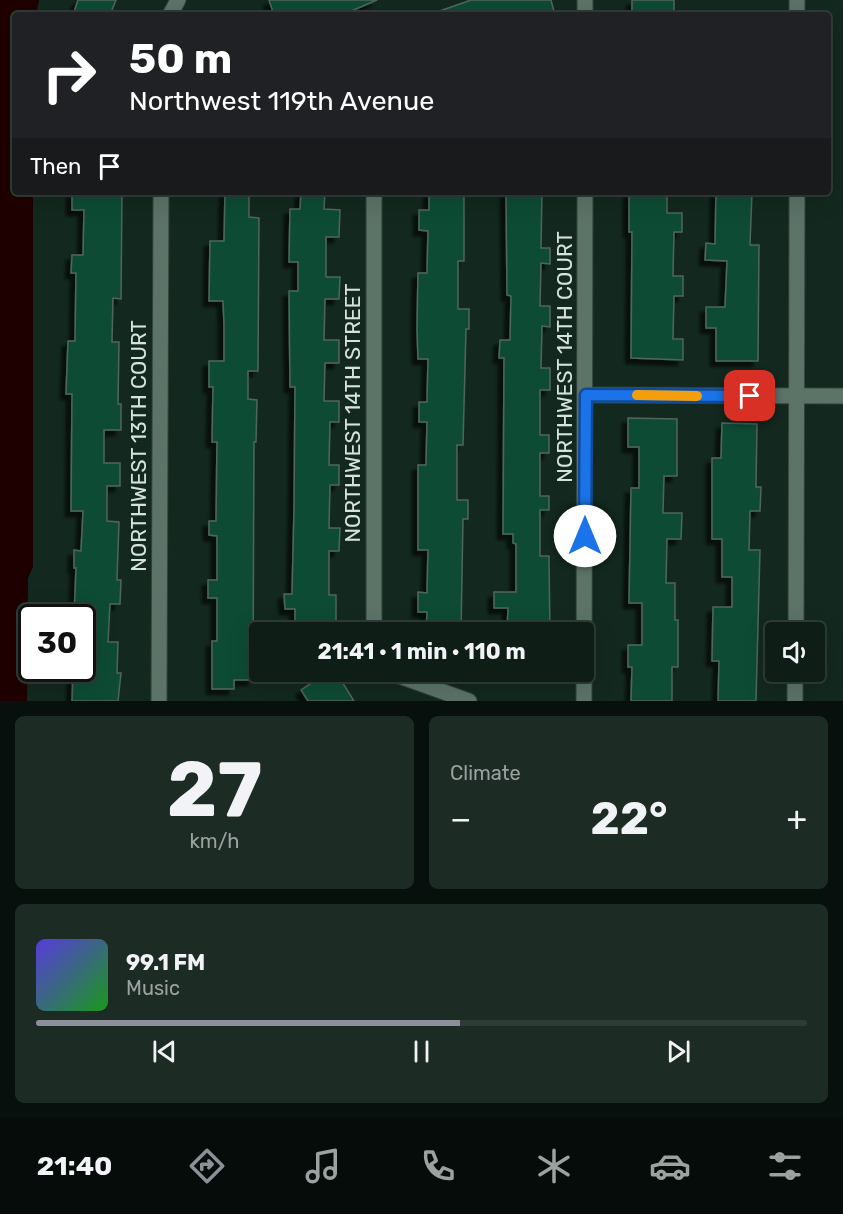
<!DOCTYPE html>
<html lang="en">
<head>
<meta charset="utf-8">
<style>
	:root { --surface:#0e1e17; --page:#1c2b24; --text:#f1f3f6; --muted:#9ba2a1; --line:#2e3c36; --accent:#8c9099 }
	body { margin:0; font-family:Rubik,sans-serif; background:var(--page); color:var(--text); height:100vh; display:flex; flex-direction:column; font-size:22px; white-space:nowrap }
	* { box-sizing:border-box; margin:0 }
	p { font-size:20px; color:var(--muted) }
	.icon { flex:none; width:33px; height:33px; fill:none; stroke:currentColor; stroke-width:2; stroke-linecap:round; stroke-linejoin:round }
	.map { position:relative; height:701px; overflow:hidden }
	.sheet { display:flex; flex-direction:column; gap:15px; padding:15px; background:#08100d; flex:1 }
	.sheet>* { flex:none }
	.guide { position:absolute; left:12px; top:12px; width:819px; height:183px; border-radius:6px; box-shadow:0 6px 24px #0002,0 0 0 2px var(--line); background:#202124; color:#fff; overflow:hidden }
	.buttons { position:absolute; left:765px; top:622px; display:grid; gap:12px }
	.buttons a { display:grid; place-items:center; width:60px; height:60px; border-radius:6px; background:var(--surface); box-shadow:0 6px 24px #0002,0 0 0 2px var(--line); font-size:30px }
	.speed { position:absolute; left:18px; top:604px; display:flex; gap:12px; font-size:30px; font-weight:700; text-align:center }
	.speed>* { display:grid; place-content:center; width:78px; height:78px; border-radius:50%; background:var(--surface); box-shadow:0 6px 24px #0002,0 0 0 2px var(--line); line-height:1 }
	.speed .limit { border:3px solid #111; border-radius:9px; background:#fff; color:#111 }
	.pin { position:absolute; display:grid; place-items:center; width:51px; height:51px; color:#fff; margin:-26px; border-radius:12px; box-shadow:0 3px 9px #0006 }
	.me { position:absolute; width:66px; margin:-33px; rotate:0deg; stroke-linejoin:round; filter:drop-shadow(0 0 4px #0008) }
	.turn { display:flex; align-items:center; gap:21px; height:126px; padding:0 18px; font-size:27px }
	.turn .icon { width:78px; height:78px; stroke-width:2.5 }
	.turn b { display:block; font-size:42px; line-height:51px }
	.then { display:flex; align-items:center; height:57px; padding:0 18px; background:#0003; gap:12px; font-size:22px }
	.big { font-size:45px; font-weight:700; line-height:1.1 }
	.sheet .tile { flex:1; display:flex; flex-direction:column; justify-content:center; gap:9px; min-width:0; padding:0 21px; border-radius:9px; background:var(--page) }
	.sheet .dial { align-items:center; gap:0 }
	.dial b { font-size:78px; line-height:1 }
	.song { display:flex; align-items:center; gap:18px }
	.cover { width:72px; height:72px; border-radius:9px; background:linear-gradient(135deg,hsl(250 70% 55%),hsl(120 70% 35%)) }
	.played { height:6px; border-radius:3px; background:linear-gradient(90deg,var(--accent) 55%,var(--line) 55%) }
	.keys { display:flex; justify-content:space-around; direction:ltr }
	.heat { display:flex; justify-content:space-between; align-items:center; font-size:33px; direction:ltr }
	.sheet .tiles { flex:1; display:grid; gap:15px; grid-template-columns:1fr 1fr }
	.tile:last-child { grid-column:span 2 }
	.trip { position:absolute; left:249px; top:622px; width:345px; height:60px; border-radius:6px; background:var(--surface); box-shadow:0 6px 24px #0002,0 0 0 2px var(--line); font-weight:700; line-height:60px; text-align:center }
	.tabs { display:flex; height:96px; justify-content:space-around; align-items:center; background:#060c09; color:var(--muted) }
	.tabs .icon { width:42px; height:42px }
	.tabs .selected { color:var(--accent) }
	.tabs b { font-size:27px; color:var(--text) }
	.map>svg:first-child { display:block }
	.water { fill:#1f0000 }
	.building { fill:#104c36; stroke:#4f665b; stroke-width:1.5; filter:url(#shadow) }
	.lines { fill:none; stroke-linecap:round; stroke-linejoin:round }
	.street-casing { stroke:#33433c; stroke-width:17 }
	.street { stroke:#5c7368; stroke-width:15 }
	.route-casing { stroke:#114b97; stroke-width:15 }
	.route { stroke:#1a73e8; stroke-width:10 }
	.slow { stroke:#f59e0b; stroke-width:10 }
	.labels { text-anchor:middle; stroke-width:6; stroke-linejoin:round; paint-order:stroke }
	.street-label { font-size:21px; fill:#d6e3dc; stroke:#13281f }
</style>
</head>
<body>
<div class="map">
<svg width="843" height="701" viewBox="0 0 843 701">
	<defs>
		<filter id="shadow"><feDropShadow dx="-5.5" dy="5.5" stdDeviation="1.5" flood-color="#0009"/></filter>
	</defs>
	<rect width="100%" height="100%" fill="#13281f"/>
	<path class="water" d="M0 0H39L36 15H15V192H33V567L28 578 27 701H0Z"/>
	<g class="building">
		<path d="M78 0H116L110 15H73Z"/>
		<path d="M269 0H377L342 15H274Z"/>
		<path d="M471 0H551L555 15H435L434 13Z"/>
		<rect x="632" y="0" width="42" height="15"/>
		<path d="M72 192H122L121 299 113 298 112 342H119L118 404H121V430H104V463H120V486H107V521L119 522 117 580H121L120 604H110L108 642H118L117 673H121L118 701H72L73 670 82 669V618H74L76 568H74V550L81 551 83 511H71L72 394H66L68 341H75L76 273H71L72 255H83L84 210H72Z"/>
		<path d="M225 192H249V217L259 218 258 371H248V399L257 400 256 442H254L253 680H234V689H212V641H217V598H208V580H217V536L209 535V521H216L217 442H212L213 387H209V361H224V324L223 301H209L210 241H224Z"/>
		<path d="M301 192H325L324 209 340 210 339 237H326V277H340L339 299H325L324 340H339V363H325L324 401H339V422H330L329 465H339V485H330L329 528H340L339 551H329V595H336V633H295V609H285L284 594H292L294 509 295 387H290L289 291H298V262H289L290 209H300Z"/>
		<path d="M429 192H464V261H458V309H469V329H466L463 445H457V500H468V519H463L461 633H426L427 612H418V592L427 593 428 550H418V465H426L427 422H419V402H427L428 359H418L417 328 418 273H427L428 231 419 230V210H429Z"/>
		<path d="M506 192H542L541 248H550V264L541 263 540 306H550V327L542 326 541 368H550V390H540V435H549V453H540V496H549V510H540V556H549L550 633H507L508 608H494V592H516V544L513 543V534H503L504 358H499L500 340H510L511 296 507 295Z"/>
		<path d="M629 192H667V213H682V232H674L673 276H683V296H674L673 339H683V360L631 358 632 232H629Z"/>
		<path d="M716 192H752L750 245H759L758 361H716V328H706V307H725L727 261 705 260 706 243 715 244Z"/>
		<path d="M628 418 677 419V476H664L663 513H682L681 539H667L666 583H675V620H678V667H672V701H631L632 667H628V645H642V603H629L631 488H639V447H628Z"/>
		<path d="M722 423 757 424 756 487H761L760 511H750L749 550H760L756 701H718L719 661H712L713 607H732V577H722V539H712V458H721Z"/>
		<path d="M315 672H336L354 701H308L301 690 319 678Z"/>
	</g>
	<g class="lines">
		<g class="street-casing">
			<g id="street">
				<path d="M170 15 178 0"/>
				<path d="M585 15V0"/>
				<path d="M797 15V0"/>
				<path d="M374 192V633"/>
				<path d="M587 395 843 396"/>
				<path d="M796 633 797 192"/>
				<path d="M388 672 469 701"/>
				<path d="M159 701 161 192"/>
				<path d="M584 701 585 192"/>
				<path d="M795 701V672"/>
			</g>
		</g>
		<use href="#street" class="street"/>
	</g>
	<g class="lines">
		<g class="route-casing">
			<path id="route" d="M585 536 586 395 750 396"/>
		</g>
		<use href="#route" class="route"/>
		<path class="slow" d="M637 395 697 396"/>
	</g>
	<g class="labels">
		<g class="street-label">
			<text transform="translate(565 357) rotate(-90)" y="7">NORTHWEST 14TH COURT</text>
			<text transform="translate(353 413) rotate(-90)" y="7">NORTHWEST 14TH STREET</text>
			<text transform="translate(139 446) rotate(-90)" y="7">NORTHWEST 13TH COURT</text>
		</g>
	</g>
</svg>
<div class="buttons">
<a><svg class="icon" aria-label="sound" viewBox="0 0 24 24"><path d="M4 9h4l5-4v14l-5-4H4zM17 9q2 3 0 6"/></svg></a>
</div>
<div class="speed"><div class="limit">30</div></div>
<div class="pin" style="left:750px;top:396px;background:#d93025"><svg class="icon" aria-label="arrive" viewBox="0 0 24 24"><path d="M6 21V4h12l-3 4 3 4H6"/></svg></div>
<svg class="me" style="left:585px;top:536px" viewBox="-20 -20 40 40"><circle r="19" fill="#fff"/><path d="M0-13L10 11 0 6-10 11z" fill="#1a73e8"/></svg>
<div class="trip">21:41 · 1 min · 110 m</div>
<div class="guide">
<div class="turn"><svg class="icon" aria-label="right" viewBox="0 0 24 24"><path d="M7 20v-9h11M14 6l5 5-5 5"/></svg><div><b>50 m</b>Northwest 119th Avenue</div></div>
<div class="then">Then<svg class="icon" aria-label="arrive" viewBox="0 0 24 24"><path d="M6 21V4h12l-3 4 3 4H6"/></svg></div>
</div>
</div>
<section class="sheet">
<div class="tiles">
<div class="tile dial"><b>27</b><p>km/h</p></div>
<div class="tile"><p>Climate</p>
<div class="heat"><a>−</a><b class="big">22°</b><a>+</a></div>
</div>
<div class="tile">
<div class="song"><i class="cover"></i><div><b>99.1 FM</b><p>Music</p></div></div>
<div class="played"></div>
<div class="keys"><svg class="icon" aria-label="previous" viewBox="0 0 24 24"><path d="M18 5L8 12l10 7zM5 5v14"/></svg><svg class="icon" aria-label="pause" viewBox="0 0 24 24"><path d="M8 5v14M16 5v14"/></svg><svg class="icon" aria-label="next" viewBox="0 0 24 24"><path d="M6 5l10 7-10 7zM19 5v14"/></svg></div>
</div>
</div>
</section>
<nav class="tabs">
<b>21:40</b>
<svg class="icon selected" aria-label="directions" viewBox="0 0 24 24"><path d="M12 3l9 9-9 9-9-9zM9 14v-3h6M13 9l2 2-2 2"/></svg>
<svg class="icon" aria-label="music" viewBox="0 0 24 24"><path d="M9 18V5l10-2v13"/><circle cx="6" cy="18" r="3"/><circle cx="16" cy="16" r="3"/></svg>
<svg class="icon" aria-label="phone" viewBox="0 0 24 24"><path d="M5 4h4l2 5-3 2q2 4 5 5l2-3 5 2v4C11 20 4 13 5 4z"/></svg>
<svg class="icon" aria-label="climate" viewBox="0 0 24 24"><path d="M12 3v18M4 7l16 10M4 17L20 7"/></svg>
<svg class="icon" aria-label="car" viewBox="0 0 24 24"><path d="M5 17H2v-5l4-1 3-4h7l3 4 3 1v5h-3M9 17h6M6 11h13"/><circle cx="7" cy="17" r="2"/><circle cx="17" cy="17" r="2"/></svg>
<svg class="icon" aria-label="filters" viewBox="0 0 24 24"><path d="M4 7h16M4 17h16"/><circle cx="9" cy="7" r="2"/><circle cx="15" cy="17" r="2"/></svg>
</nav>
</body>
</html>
